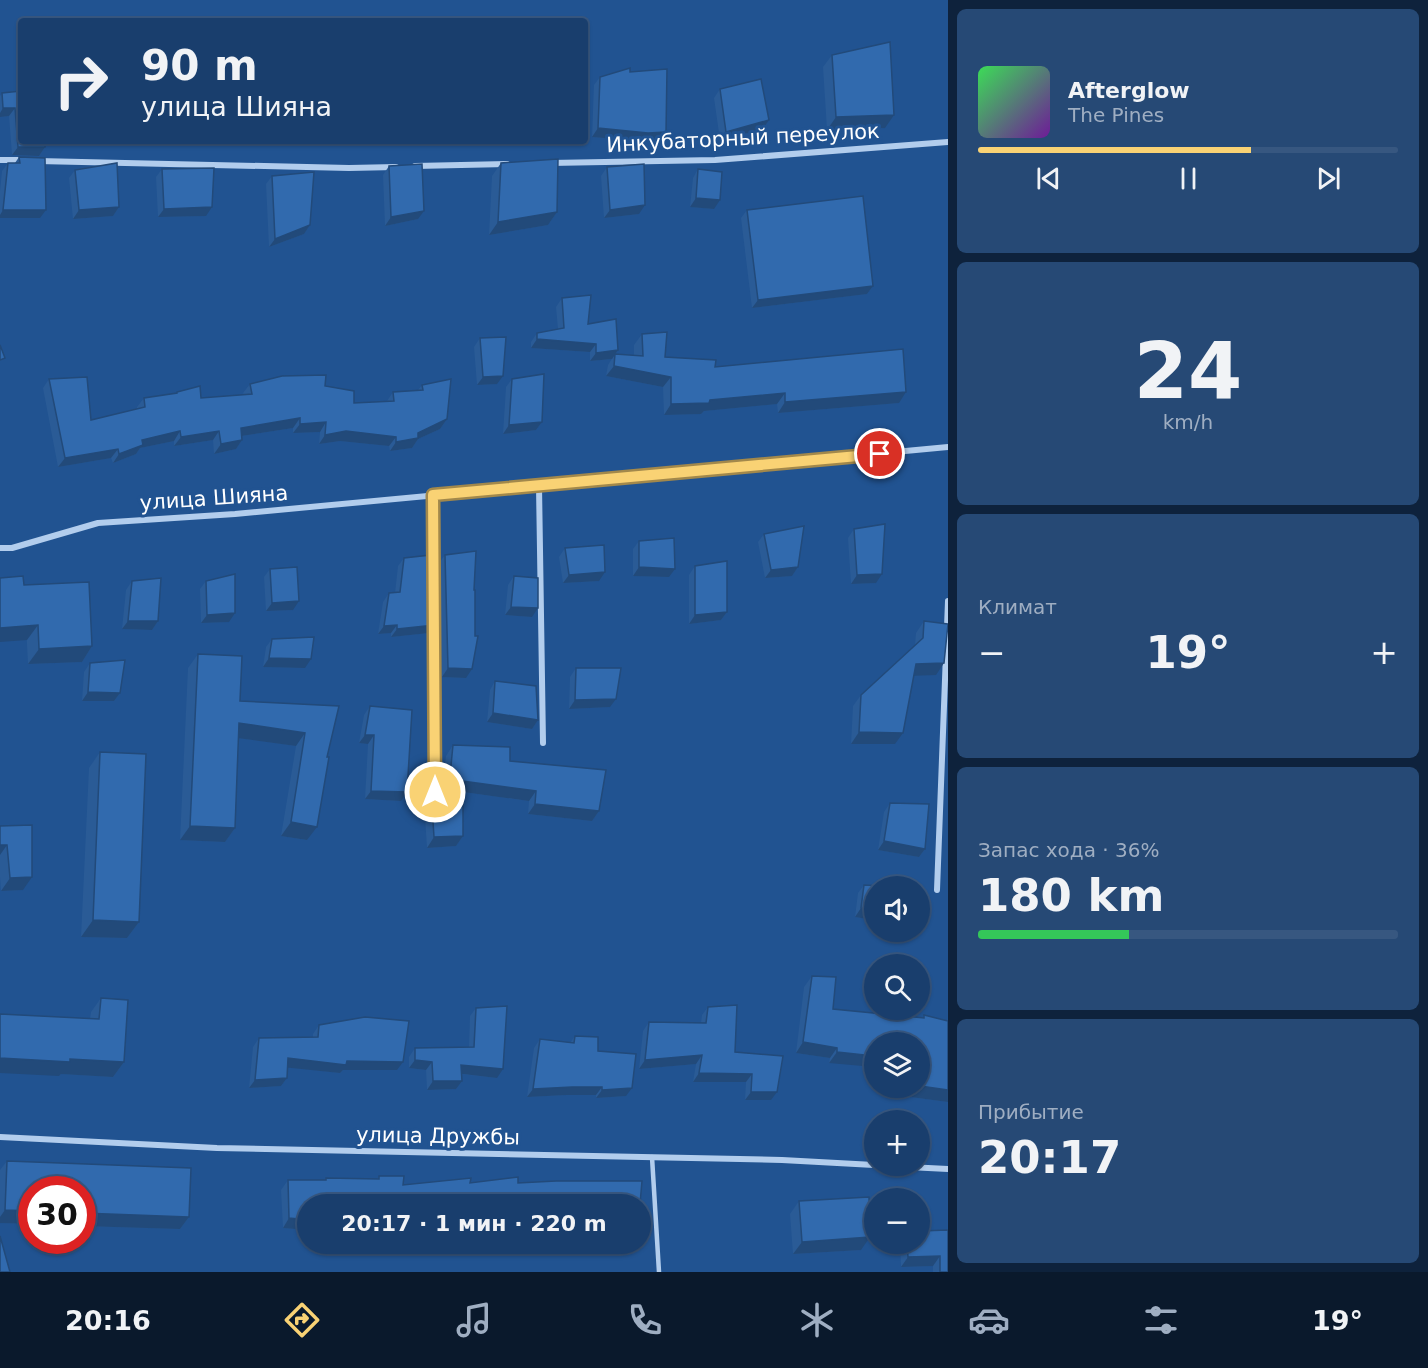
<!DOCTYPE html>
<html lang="ru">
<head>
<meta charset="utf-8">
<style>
	:root { --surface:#193e6d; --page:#264975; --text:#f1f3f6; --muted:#9faec2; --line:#375780; --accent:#f9d274 }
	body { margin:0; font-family:"DejaVu Sans",sans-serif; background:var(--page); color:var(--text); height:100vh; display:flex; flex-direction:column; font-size:22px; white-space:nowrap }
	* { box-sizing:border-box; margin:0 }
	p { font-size:20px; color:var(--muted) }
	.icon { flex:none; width:33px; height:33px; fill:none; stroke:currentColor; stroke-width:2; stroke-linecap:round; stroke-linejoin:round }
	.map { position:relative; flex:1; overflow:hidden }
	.panel { display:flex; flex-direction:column; gap:9px; padding:9px; background:#0e223c; width:480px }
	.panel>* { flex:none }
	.banner { position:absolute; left:18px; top:18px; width:570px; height:126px; border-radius:6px; box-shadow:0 2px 4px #0004,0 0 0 2px var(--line); background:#193e6d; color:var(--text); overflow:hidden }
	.controls { position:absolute; left:864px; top:876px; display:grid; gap:12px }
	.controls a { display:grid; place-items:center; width:66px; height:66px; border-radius:50%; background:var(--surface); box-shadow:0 2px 4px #0004,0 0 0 2px var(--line); font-size:30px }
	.speed { position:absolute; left:18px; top:1176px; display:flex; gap:12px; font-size:30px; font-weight:700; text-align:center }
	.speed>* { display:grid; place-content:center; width:78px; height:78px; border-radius:50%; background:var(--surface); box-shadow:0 2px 4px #0004,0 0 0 2px var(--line); line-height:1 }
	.speed .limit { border:9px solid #d22; background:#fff; color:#111 }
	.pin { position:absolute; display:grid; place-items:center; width:51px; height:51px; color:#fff; margin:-26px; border:3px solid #fff; border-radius:50%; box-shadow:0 2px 6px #0007 }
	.me { position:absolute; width:66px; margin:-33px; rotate:0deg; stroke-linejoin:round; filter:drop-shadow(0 0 4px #0008) }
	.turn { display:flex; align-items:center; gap:21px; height:126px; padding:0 24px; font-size:27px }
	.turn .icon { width:78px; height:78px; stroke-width:2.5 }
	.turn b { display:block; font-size:42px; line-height:51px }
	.big { font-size:45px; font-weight:700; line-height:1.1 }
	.panel .widget { flex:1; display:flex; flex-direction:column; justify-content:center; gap:9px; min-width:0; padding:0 21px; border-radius:9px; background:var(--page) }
	.panel .dial { align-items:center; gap:0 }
	.dial b { font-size:78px; line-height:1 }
	.song { display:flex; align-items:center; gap:18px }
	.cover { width:72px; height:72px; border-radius:9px; background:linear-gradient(135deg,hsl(130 70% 55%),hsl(280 70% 35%)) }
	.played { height:6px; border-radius:3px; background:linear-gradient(90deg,var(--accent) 65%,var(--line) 65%) }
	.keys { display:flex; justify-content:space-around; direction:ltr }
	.heat { display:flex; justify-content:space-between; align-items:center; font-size:33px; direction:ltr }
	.charge { height:9px; border-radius:4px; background:linear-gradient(90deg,#34c759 36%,var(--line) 0) }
	.trip { position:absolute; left:297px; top:1194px; width:354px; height:60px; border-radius:30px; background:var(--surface); box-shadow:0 2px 4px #0004,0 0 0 2px var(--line); font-weight:700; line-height:60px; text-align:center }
	.dock { display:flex; height:96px; justify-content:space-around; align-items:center; background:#0a192c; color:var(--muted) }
	.dock .icon { width:42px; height:42px }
	.dock .active { color:var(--accent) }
	.dock b { font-size:27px; color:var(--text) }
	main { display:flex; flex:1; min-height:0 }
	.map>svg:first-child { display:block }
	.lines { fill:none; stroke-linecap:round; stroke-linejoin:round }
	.lane { stroke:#b2cded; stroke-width:4.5 }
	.street { stroke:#b2cded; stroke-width:6 }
	.wall { fill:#2a5b96 }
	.shaded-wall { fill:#224a7a }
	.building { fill:#316aae; stroke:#224a7a; stroke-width:1.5 }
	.route-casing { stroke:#a2884b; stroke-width:15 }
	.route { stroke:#f9d274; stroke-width:10 }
	.labels { text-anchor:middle; stroke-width:6; stroke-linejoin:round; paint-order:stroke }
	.street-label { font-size:21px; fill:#fff; stroke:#215391 }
</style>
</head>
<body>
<main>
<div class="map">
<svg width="948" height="1272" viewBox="0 0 948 1272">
	<rect width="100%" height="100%" fill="#215391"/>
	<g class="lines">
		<path class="lane" d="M652 1157 659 1272"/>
		<g class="street">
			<path d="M0 160H24"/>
			<path d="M38 161 349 168 396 167"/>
			<path d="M550 163 715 160 948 142"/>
			<path d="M415 166 507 164"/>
			<path d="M539 486 543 743"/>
			<path d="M433 495V564"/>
			<path d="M0 548H12L98 523 235 514 948 447"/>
			<path d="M434 619 435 792"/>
			<path d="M937 890 948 601"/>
			<path d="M0 1137 217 1148 782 1160 874 1165"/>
			<path d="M888 1166 948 1169"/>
		</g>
	</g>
	<g class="wall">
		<path d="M832 55 885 128 827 130 823 67Z"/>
		<path d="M630 72 660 140 642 141 592 137 594 85 600 77Z"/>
		<path d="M720 89 769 120 763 129 720 140 714 98Z"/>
		<path d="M2 93 45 147 39 156 12 155 9 116 0 117V96Z"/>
		<path d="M19 157 40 218H0V191L2 171 8 163H15Z"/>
		<path d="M501 163 557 212 548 225 489 235 492 176Z"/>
		<path d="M389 166 418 219 385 226 383 175Z"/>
		<path d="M607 167 639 214 604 218 601 176Z"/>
		<path d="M162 169 206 216 158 217 156 177Z"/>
		<path d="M698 169 714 209 690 207 693 178Z"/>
		<path d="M75 170 119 207 113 216 73 219 69 178Z"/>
		<path d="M272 176 310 225 304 234 269 247 266 184Z"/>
		<path d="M747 210 873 286 867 294 752 308 741 218Z"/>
		<path d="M562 298 588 324 618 350 612 359 590 361V352L531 348V342L537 333 558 329 556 307Z"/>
		<path d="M642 334 665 357 899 403 778 413 777 404 704 411 701 414 664 415 663 387 606 376 608 365 615 354 634 355V345Z"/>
		<path d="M480 338 497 384 477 385 474 347Z"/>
		<path d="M49 379 91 420 137 409V407L144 398 175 394 177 392 201 398 244 395 243 393 250 384 325 386 354 403 387 401 393 392 418 390 422 385 447 419 440 429 418 439 412 448 390 451 389 446 340 441 319 444 320 432 293 433V428L242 436V440L236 449 214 454 213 440 174 446V441L140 448 136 454 113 463 111 458 58 467 43 388Z"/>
		<path d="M512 379 542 422 536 430 503 434 506 387Z"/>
		<path d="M854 529 876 583 851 584 848 538Z"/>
		<path d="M764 534 798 567 792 576 765 578 758 542Z"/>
		<path d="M639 541 669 577 633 576V549Z"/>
		<path d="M565 548 599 581 563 583 559 557Z"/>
		<path d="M445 555 474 590 475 636 466 678 442 677 439 563Z"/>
		<path d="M430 557 435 625 429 633 391 637V633L378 634 383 602 389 593H395L398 566 404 558Z"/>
		<path d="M695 566 727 612 721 620 689 624V575Z"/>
		<path d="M270 569 293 610 266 611 264 577Z"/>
		<path d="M514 576 532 617 505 615 508 585Z"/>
		<path d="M132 581 158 621 152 630 122 629 126 590Z"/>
		<path d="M206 581 229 622 201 623 200 589Z"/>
		<path d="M24 585 92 646 82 662 28 664Z"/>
		<path d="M924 621 936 675H914L895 744H851L853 706 861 695 915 645 916 633Z"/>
		<path d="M272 639 305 668 263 667 266 647Z"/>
		<path d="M198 654 240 701 339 706 307 840 281 836 296 746 239 738 235 828 225 842 180 840 188 668Z"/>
		<path d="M90 663 120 693 114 701H82L84 672Z"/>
		<path d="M576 668 610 707 569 709 570 677Z"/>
		<path d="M495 681 538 720 532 729 487 722 490 690Z"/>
		<path d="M370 706 401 801 365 799 368 744 359 743 364 715Z"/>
		<path d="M453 745 510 761 599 811 592 821 528 814 529 801 463 792V836L456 846 427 848 425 817 432 806H440L446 756Z"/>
		<path d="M100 752 139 922 127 938 81 937 89 768Z"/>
		<path d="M890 803 925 849 919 857 878 850 884 812Z"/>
		<path d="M0 826 23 890 1 891 0 877Z"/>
		<path d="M864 885 874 886V920L855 917 858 893Z"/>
		<path d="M812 976 833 1009 922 1018 924 1015 948 1102 903 1096 904 1088H920V1042L829 1063 830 1058 796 1053 804 987Z"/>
		<path d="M101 998 124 1062 113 1077 61 1074 59 1076 90 1019 91 1012Z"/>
		<path d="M708 1007 735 1052 771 1100H745L746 1082H693L696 1064 639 1069 643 1031 649 1022 701 1023 702 1015Z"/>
		<path d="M476 1008 497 1078 461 1074 456 1089 427 1090 426 1070 409 1068V1057L415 1048 469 1047 470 1016Z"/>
		<path d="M319 1025 397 1070H343L340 1073 288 1067 287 1078 281 1086 249 1088 253 1047 259 1038H313V1034Z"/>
		<path d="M575 1036 598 1051 626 1096 596 1098V1095H566L527 1097 534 1048 540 1039 570 1043Z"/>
		<path d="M7 1161 191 1168 189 1217 180 1229 82 1226V1190H32V1224L0 1223V1170Z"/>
		<path d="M379 1176 403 1185 518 1183 308 1204V1230L283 1228 281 1190 288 1180H324L326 1178 377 1179Z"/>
		<path d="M799 1201 861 1250 793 1254 790 1214Z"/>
		<path d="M948 1230V1272H933V1266L901 1267 900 1244H920Z"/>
		<path d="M572 1244H633L629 1249 571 1252Z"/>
	</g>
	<g class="shaded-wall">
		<path d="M3 108H15L9 116 0 117V113Z"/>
		<path d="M894 115 885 128 827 130 836 117Z"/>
		<path d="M769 120 763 129 720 140 726 132Z"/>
		<path d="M598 128 666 132 660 140 642 141 592 137Z"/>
		<path d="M113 141H139L111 143Z"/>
		<path d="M233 141H353L232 142Z"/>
		<path d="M18 147H45L39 156 12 155Z"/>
		<path d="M696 198 720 200 714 209 690 207Z"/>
		<path d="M645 205 639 214 604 218 610 210Z"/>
		<path d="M119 207 113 216 73 219 79 210Z"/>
		<path d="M212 207 206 216 158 217 164 209Z"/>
		<path d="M3 210H46L40 218H0V215Z"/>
		<path d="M424 211 418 219 385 226 391 217Z"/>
		<path d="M557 212 548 225 489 235 498 222Z"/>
		<path d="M310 225 304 234 269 247 275 239Z"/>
		<path d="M873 286 867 294 752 308 758 300Z"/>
		<path d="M537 339 596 344 590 352 531 348Z"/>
		<path d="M618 350 612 359 590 361 596 353Z"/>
		<path d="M614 366 671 377 663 387 606 376Z"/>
		<path d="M503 376 497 384 477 385 483 377Z"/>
		<path d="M906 392 899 403 778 413 785 402Z"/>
		<path d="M785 393 777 404 704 411 701 414 664 415 671 404Z"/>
		<path d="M300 418 293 428 235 437 241 428Z"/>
		<path d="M447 419 440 429 418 439 412 448 390 451 396 442 418 433Z"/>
		<path d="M326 422 320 432 293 433 300 424Z"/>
		<path d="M542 422 536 430 503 434 509 425Z"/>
		<path d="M180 431 174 441 140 448 136 454 113 463 119 454 142 440Z"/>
		<path d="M219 431 213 440 174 446 181 437Z"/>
		<path d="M346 431 396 437 389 446 340 441 319 444 325 435Z"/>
		<path d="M242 440 236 449 214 454 221 444Z"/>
		<path d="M118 449 111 458 58 467 65 458Z"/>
		<path d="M639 567 675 569 669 577 633 576Z"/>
		<path d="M798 567 792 576 765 578 771 570Z"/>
		<path d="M605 572 599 581 563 583 569 575Z"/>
		<path d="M882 574 876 583 851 584 857 575Z"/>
		<path d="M299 601 293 610 266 611 272 603Z"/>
		<path d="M511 607 538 608 532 617 505 615Z"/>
		<path d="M727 612 721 620 689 624 695 615Z"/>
		<path d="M235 613 229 622 201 623 207 615Z"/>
		<path d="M128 621H158L152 630 122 629Z"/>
		<path d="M38 625 27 640 0 642V628Z"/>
		<path d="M397 625 391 633 378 634 384 626Z"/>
		<path d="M435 625 429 633 391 637 397 629Z"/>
		<path d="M92 646 82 662 28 664 39 649Z"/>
		<path d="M269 658 311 659 305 668 263 667Z"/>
		<path d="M944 663 936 675 908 676 916 664Z"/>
		<path d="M448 668 472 669 466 678 442 677Z"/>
		<path d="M88 692 120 693 114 701H82Z"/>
		<path d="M616 699 610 707 569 709 575 700Z"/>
		<path d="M493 713 538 720 532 729 487 722Z"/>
		<path d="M239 723 305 733 296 746 230 737Z"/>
		<path d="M859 732 903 733 895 744H851Z"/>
		<path d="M365 735H374L368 744 359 743Z"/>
		<path d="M463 781 536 791 529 801 456 791Z"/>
		<path d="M371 791 407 792 401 801 365 799Z"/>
		<path d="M535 804 599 811 592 821 528 814Z"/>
		<path d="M291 822 317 827 307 840 281 836Z"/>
		<path d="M190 826 235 828 225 842 180 840Z"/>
		<path d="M463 836 456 846 427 848 434 837Z"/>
		<path d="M884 841 925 849 919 857 878 850Z"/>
		<path d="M0 845H7L0 855Z"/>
		<path d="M32 877 23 890 1 891 10 878Z"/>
		<path d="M861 908 874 911V920L855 917Z"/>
		<path d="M93 920 139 922 127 938 81 937Z"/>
		<path d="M803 1042 837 1048 830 1058 796 1053Z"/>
		<path d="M837 1052 874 1056V1067L829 1063Z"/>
		<path d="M702 1055 696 1064 639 1069 645 1060Z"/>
		<path d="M0 1058 70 1059 124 1062 113 1077 61 1074 59 1076 0 1073Z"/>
		<path d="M288 1058 347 1061 403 1062 397 1070H343L340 1073 282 1067Z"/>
		<path d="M415 1060 432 1062 426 1070 409 1068Z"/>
		<path d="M461 1065 503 1069 497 1078 455 1073Z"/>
		<path d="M699 1073 752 1074 746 1082H693Z"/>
		<path d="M287 1078 281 1086 249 1088 255 1080Z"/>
		<path d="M433 1081H462L456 1089 427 1090Z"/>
		<path d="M920 1086 948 1090V1102L903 1096 909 1088H920Z"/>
		<path d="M572 1087H602L596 1095H566L527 1097 533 1089Z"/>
		<path d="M632 1088 626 1096 596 1098 602 1090Z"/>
		<path d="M751 1092H777L771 1100H745Z"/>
		<path d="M5 1210 32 1211V1224L0 1223V1217Z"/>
		<path d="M82 1213 189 1217 180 1229 82 1226Z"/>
		<path d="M289 1218 308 1220V1230L283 1228Z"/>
		<path d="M870 1237 861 1250 793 1254 802 1242Z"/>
		<path d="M577 1244H633L629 1249 571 1252Z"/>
		<path d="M940 1256 933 1266 901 1267 908 1257Z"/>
	</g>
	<g class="building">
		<path d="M890 42 894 115 836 117 832 55Z"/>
		<path d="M630 68V72L667 69 666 132 648 133 598 128 600 77Z"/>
		<path d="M761 79 769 120 726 132 720 89Z"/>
		<path d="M21 91V141H45V147H18L15 108H3L2 93Z"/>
		<path d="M19 157 45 158 46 210H3L8 163H20Z"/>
		<path d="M558 159 557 212 498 222 501 163Z"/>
		<path d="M117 163 119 207 79 210 75 170Z"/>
		<path d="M422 164 424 211 391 217 389 166Z"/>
		<path d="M644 164 645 205 610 210 607 167Z"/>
		<path d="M214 168 212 207 164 209 162 169Z"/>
		<path d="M698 169 722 172 720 200 696 198Z"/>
		<path d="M314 172 310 225 275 239 272 176Z"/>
		<path d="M863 196 873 286 758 300 747 210Z"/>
		<path d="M591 295 588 324 616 319 618 350 596 353V344L537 339V333L564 328 562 298Z"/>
		<path d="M667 332 665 357 716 360 715 367 903 349 906 392 785 402V393L710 400 709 403 671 404V377L614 366 615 354 643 356 642 334Z"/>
		<path d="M506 337 503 376 483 377 480 338Z"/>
		<path d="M0 345 5 358 0 360Z"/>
		<path d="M544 374 542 422 509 425 512 379Z"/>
		<path d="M326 375 325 386 354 391V403L394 401 393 392 423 390 422 385 451 379 447 419 418 433V438L396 442V437L346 431 325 435 326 422 300 424V418L241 428 242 440 221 444 219 431 181 437 180 431 142 440 143 445 119 454 118 449 65 458 49 379 87 377 91 420 145 407 144 398 177 393V392L200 386 201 398 252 394 250 384 282 376Z"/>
		<path d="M885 524 882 574 857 575 854 529Z"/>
		<path d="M804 526 798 567 771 570 764 534Z"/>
		<path d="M674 538 675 569 639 567V541Z"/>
		<path d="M604 545 605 572 569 575 565 548Z"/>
		<path d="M476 551 474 590H475V636H478L472 669 448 668 445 555Z"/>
		<path d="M431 555 430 557 434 556 435 625 397 629V625L384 626 389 593 400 592 404 558Z"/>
		<path d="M727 561V612L695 615V566Z"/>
		<path d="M297 567 299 601 272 603 270 569Z"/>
		<path d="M235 574V613L207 615 206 581Z"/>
		<path d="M23 576 24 585 89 582 92 646 39 649 38 625 0 628V578Z"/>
		<path d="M514 576 538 578V608L511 607Z"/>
		<path d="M161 578 158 621H128L132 581Z"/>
		<path d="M924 621 948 624 944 663 916 664 903 733 859 732 861 695 923 638Z"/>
		<path d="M314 637 311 659 269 658 272 639Z"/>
		<path d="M198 654 242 656 240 701 339 706 327 757H329L317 827 291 822 305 733 239 723 235 828 190 826Z"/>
		<path d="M125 660 120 693 88 692 90 663Z"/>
		<path d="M576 668H621L616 699 575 700Z"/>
		<path d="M495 681 536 686 538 720 493 713Z"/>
		<path d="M370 706 412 710 407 792 371 791 374 735H365Z"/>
		<path d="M453 745 510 747V761L606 770 599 811 535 804 536 791 463 781V836L434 837 432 806H447Z"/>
		<path d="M100 752 146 754 139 922 93 920Z"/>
		<path d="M890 803 929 804 925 849 884 841Z"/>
		<path d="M32 825V877L10 878 7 845H0V826Z"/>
		<path d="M864 885 885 886H874V911L861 908Z"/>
		<path d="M812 976 836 977 833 1009 924 1018V1015L948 1021V1090L920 1086V1042H874V1056L837 1052V1048L803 1042Z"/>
		<path d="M101 998 128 1000 124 1062 70 1059V1062L0 1058V1014L99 1019Z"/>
		<path d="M737 1005 735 1052 783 1056 777 1092H751L752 1074 699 1073 702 1055 645 1060 649 1022 706 1023 708 1007Z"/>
		<path d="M507 1006 503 1069 461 1065 462 1081H433L432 1062 415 1060V1048L474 1047 476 1008Z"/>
		<path d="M365 1017 409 1021 403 1062 347 1061 346 1065 288 1058 287 1078 255 1080 259 1038 318 1037 319 1025Z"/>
		<path d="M575 1036 598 1037V1051L636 1054 632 1088 602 1090V1087H572L533 1089 540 1039 574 1043Z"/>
		<path d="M7 1161 191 1168 189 1217 82 1213V1190H32V1211L5 1210Z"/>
		<path d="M379 1176H404L403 1185 471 1178 470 1183 518 1177V1183L556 1181H642L640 1204H308V1220L289 1218 288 1180H326V1178L379 1179Z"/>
		<path d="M869 1197 870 1237 802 1242 799 1201Z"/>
		<path d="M948 1230V1272H940V1256L908 1257 907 1244H920V1231Z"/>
		<path d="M0 1236 10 1272H0Z"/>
	</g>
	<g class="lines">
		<g class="route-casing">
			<path id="route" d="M435 792 433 495 880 454"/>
		</g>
		<use href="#route" class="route"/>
	</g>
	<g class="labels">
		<g class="street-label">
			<text transform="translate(743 138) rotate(-3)" y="7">Инкубаторный переулок</text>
			<text transform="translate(214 498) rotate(-4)" y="7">улица Шияна</text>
			<text transform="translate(438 1136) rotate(1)" y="7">улица Дружбы</text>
		</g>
	</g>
</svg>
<div class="controls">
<a><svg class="icon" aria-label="sound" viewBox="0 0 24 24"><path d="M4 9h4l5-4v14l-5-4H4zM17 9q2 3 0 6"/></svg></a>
<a><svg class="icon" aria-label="search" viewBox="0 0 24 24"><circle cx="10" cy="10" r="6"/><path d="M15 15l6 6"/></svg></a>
<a><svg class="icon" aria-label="layers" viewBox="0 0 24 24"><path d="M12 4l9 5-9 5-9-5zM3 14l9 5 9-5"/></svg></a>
<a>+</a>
<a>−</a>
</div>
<div class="speed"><div class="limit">30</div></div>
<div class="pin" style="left:880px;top:454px;background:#d93025"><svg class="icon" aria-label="arrive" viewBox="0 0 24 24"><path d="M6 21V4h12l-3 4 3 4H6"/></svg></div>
<svg class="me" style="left:435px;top:792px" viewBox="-20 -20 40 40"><circle r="17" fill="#f9d274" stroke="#fff" stroke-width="3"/><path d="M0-11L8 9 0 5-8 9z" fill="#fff"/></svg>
<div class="trip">20:17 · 1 мин · 220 m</div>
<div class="banner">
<div class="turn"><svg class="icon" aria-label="right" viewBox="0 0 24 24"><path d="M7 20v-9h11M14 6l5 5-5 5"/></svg><div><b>90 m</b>улица Шияна</div></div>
</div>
</div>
<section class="panel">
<div class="widget">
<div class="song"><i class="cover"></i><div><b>Afterglow</b><p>The Pines</p></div></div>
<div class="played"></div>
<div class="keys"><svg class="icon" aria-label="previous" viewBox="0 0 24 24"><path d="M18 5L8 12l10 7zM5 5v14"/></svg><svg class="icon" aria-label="pause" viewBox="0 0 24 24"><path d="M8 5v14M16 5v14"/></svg><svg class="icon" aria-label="next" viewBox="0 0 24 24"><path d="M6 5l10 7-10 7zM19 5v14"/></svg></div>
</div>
<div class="widget dial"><b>24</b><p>km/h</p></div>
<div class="widget"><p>Климат</p>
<div class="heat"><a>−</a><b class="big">19°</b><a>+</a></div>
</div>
<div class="widget"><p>Запас хода · 36%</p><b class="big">180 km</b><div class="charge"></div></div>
<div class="widget"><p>Прибытие</p><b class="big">20:17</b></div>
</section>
</main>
<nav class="dock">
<b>20:16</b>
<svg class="icon active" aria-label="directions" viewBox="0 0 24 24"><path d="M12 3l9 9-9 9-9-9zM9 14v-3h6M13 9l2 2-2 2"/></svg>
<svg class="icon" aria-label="music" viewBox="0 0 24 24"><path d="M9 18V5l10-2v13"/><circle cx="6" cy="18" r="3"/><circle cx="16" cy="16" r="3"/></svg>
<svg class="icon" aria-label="phone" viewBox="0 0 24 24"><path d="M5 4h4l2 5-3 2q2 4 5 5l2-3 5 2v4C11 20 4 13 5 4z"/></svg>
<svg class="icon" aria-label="climate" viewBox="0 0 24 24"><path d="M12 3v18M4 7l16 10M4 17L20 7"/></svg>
<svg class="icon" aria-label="car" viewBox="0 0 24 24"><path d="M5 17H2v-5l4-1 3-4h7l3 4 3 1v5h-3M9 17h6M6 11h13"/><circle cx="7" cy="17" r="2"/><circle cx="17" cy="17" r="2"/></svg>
<svg class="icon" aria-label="filters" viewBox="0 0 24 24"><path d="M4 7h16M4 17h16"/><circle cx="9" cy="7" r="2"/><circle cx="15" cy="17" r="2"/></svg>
<b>19°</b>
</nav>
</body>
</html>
